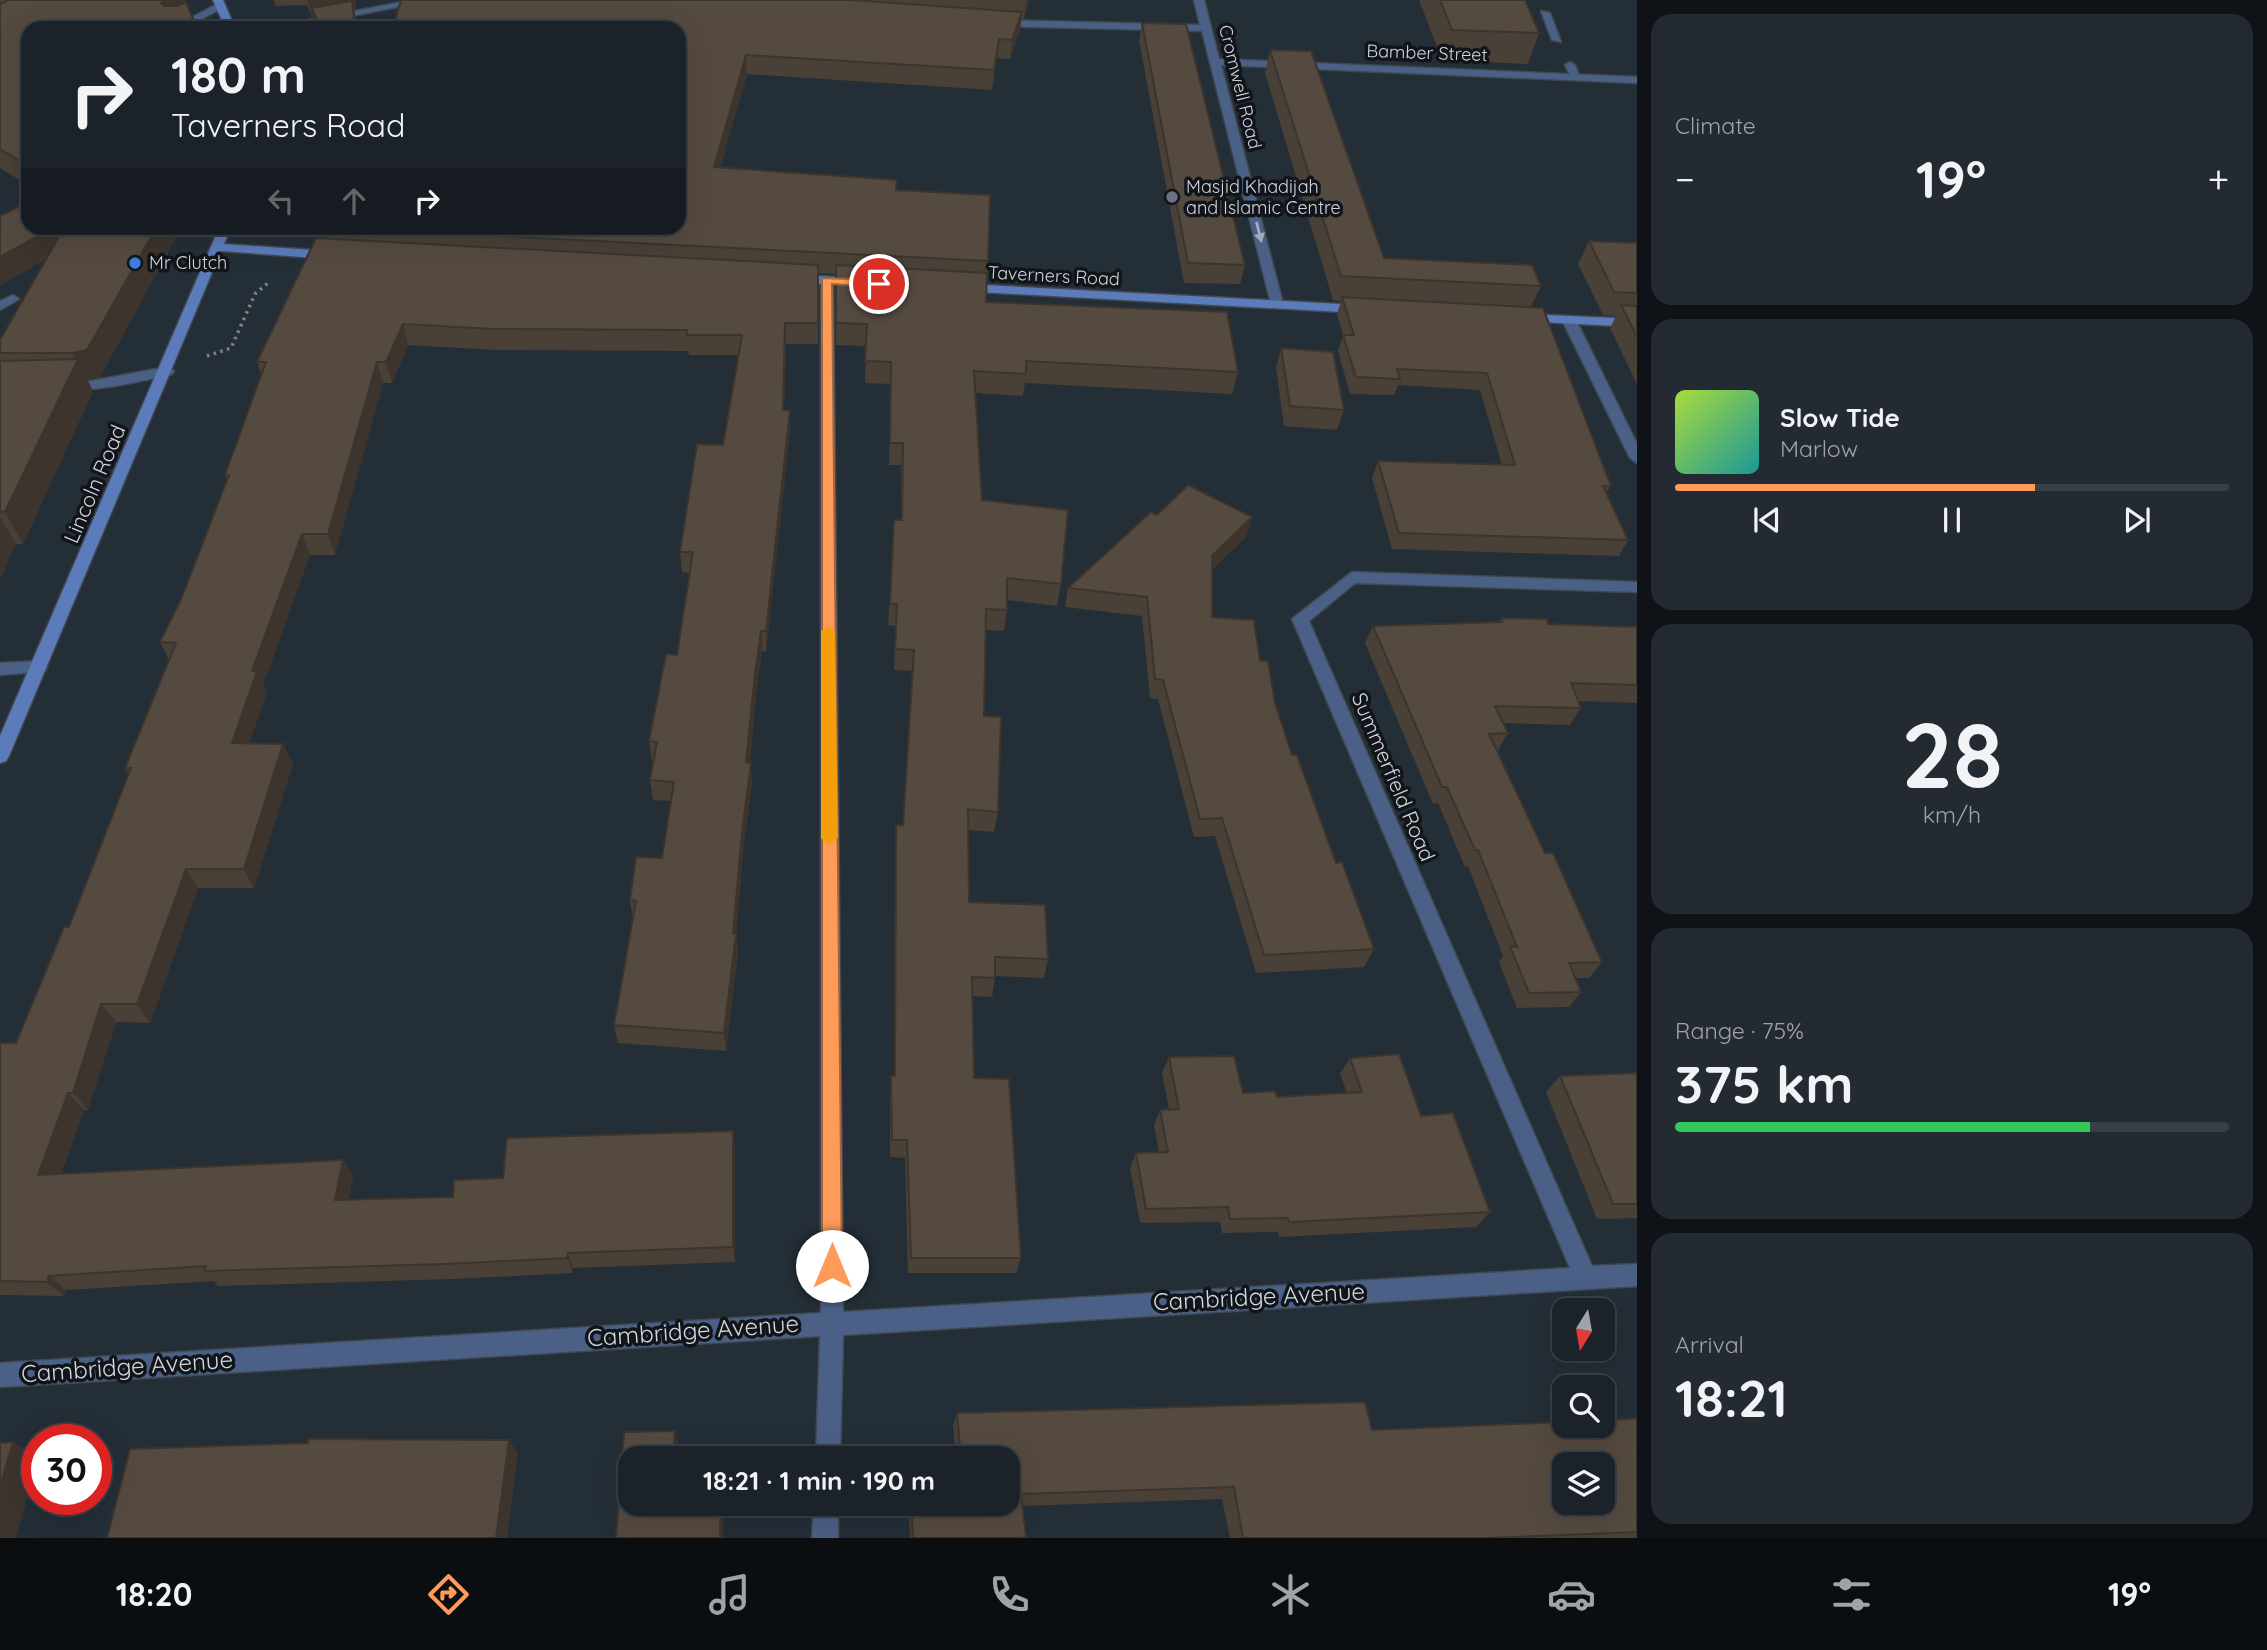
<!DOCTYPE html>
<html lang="en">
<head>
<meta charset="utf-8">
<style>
	:root { --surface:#1b2229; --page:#242a31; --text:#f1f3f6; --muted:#a0a4a8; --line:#393f46; --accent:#fe9b59 }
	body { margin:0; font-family:Quicksand,sans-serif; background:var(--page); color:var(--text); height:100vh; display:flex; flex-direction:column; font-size:26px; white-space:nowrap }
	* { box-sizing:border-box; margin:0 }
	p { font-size:23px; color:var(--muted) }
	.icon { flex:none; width:38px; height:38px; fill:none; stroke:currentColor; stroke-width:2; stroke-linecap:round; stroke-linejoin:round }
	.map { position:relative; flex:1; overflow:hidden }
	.sheet { display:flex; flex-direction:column; gap:14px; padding:14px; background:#0f1317; width:630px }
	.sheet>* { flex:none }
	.guide { position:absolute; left:21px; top:21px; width:665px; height:214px; border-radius:21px; box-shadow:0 7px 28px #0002,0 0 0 2px var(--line); background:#1b2229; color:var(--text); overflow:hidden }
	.needle { width:46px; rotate:191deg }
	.controls { position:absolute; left:1552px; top:1298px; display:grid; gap:14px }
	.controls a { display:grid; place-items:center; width:63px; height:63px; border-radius:14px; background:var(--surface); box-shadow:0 7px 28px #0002,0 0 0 2px var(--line); font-size:35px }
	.speed { position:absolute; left:21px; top:1424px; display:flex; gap:14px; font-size:35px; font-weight:700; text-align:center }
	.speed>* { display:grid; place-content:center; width:91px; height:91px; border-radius:50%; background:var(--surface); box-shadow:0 7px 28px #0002,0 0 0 2px var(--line); line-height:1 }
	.speed .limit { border:10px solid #d22; background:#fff; color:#111 }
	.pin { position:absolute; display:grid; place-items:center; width:60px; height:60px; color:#fff; margin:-30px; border:4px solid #fff; border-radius:50%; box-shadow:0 2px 7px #0007 }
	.me { position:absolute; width:77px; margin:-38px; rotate:0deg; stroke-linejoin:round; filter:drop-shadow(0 0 5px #0008) }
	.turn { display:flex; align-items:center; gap:24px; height:147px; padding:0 35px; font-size:32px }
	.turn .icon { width:91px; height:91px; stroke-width:2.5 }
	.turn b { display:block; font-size:49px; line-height:60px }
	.lanes { display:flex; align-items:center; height:66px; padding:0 35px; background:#0003; justify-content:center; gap:35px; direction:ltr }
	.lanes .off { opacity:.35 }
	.big { font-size:52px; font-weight:800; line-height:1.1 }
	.sheet .tile { flex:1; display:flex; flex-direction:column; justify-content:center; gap:10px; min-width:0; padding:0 24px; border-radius:21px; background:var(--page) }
	.sheet .dial { align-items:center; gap:0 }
	.dial b { font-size:91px; line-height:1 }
	.song { display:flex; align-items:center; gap:21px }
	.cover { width:84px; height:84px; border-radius:10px; background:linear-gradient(135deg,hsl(80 70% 55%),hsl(180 70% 35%)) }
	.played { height:7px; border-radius:4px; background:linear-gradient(90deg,var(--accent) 65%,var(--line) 65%) }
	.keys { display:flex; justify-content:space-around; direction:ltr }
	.heat { display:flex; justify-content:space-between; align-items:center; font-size:38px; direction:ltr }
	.charge { height:10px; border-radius:5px; background:linear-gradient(90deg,#34c759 75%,var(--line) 0) }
	.trip { position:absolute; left:618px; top:1446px; width:402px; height:70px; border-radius:21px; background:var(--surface); box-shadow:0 7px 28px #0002,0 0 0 2px var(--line); font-weight:800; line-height:70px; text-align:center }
	.tab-bar { display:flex; height:112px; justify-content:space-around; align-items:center; background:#0b0e10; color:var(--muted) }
	.tab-bar .icon { width:49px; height:49px }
	.tab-bar .active { color:var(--accent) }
	.tab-bar b { font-size:32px; color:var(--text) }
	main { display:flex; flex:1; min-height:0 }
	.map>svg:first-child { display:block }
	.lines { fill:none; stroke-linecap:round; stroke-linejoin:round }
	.lane-casing { stroke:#404951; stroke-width:3 }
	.street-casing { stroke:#404951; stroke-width:3 }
	.secondary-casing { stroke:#404951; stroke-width:3 }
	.path { stroke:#7c848b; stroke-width:3.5; stroke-dasharray:2.5 4.5; stroke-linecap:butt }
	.lane { fill:#4b6087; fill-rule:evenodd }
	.street { fill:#4b6087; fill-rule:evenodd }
	.secondary { fill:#5b7bba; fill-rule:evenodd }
	.wall { fill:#494037 }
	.shaded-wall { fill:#3c342d }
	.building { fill:#554a40; stroke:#3c342d; stroke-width:2; fill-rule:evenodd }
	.oneway { fill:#a1adbe }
	.route { fill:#fe9b59; stroke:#a5653a; stroke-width:2 }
	.slow { fill:#f59e0b }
	.worship-dot { fill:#6b7280; stroke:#11151a; stroke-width:2.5 }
	.shop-dot { fill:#3f7fe0; stroke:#11151a; stroke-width:2.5 }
	.labels { text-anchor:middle; stroke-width:7; stroke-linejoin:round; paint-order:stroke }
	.far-street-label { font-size:18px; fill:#d0d6dc; stroke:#11151a }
	.far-poi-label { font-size:18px; fill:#d0d6dc; stroke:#11151a; text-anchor:start }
	.street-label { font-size:21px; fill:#d0d6dc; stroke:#11151a }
	.near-street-label { font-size:24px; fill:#d0d6dc; stroke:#11151a }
</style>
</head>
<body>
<main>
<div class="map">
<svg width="1637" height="1538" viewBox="0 0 1637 1538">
	<rect width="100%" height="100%" fill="#242e37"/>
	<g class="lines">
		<g class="lane-casing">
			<g id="lane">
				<path d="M217 4 226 6 185 28H172Z"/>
				<path d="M1541 11 1550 13 1561 42 1552 40Z"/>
				<path d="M1570 62 1575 65 1580 79 1571 77 1565 65Z"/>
				<path d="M13 295 19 299 0 310V301Z"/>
			</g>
		</g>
		<g class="street-casing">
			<g id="street">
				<path d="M412 0 428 1 290 28H268Z"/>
				<path d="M1194 0H1204L1219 59 1637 77V83L1221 65 1283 304 1277 308 1271 304 1202 31 997 26 992 23 997 20 1200 25Z"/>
				<path d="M827 277 833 281 843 1312 1570 1268 1292 619 1352 572 1637 582V592L1355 583 1309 621 1592 1266 1637 1264V1286L843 1335 840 1458H816L820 1336 0 1387V1363L821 1313V281Z"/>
				<path d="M1569 316 1576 320 1637 444V463L1630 458 1562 320Z"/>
				<path d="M167 367 174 371 172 374C151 379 73 398 59 386L66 382H85Z"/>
				<path d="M39 661 45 663 47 667 45 671 0 675V663Z"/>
				<path d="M814 1503H838V1538H812Z"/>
			</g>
		</g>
		<g class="secondary-casing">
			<g id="secondary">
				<path d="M213 0H223L235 28H225Z"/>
				<path d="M219 228H231L224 244 329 251 335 255 329 259 221 251 9 756 6 761 0 763V736Z"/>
				<path d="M794 275 857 278 863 282 857 286 790 282 788 279Z"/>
				<path d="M965 284 1360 305 1366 309 1360 313 960 291 959 288Z"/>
				<path d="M1525 314 1637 319V327L1520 321 1518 318Z"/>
			</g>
		</g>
		<path class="path" d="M207 356 231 348 255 294 269 282"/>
		<use href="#lane" class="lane"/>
		<use href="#street" class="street"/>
		<use href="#secondary" class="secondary"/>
	</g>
	<g class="wall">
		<path d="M0 0H185V2L28 28V185L0 168Z"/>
		<path d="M274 0H355L356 8 354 9 357 28H317L314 16 312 17 307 5 275 6Z"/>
		<path d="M401 0H1030L1024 19H1021L1020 30 1010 59 997 58 992 90 747 74 720 167 897 180V190L988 261 986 302 1238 372 1232 394 1025 383 1023 396 976 393 982 500 1061 584 1057 606 1007 600V610L1004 631 985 630 984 716 998 812 994 832 968 830 969 902 1048 959 1044 978 995 976 992 997 973 996 974 1078 1021 1258 1016 1273H908L905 1158 890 1157V1094L891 1076H894L895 845 896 825H903L912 671 894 670 896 626 888 625 894 520H901V465H889L890 384 865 383 866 346 836 345V274L818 273V344H786L784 410H790V431L766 652 762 651 756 694 750 763 752 783 743 852 736 934 738 953 726 1051 618 1043 614 1025 633 919 630 900 662 858 671 801 653 800 650 780 653 762H652L649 741 677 655 690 573 682 572 680 552 723 445 739 355H689L688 351 498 350 408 345 392 383H383L335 555H310L263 685 267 692 249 743 283 744 293 764 254 888H198L150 1023 116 1022 88 1110H84L61 1174 343 1160 353 1176 348 1200 453 1197 503 1178 735 1147V1262L573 1268V1273L453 1279 218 1286 214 1281 66 1290 64 1296 0 1295V1043H16L69 927 129 774 125 768 169 660 160 642 182 597 227 480 225 475 261 374 257 362 325 239 322 228H679V28Z"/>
		<path d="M1419 0H1525L1539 33 1528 64 1442 60Z"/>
		<path d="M1142 23 1245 265 1240 284 1184 283 1139 40Z"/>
		<path d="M1270 50 1384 258 1541 286 1531 307 1611 486 1606 493 1628 540 1619 556 1392 549 1372 478 1378 461 1502 465 1480 390 1398 385 1394 395 1350 394 1338 351 1343 335 1337 314 1341 301 1333 300 1265 73Z"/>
		<path d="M0 216 28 228H181L100 377 87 379 93 391 23 544H16L0 579V340L46 259 0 285Z"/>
		<path d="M1589 241 1637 243V384L1610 328 1616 316 1603 315 1578 264Z"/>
		<path d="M1281 348 1344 410 1337 430 1284 426 1276 368Z"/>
		<path d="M1157 515 1246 537 1212 570V617L1260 661 1292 755 1336 863 1374 949 1364 967 1256 973 1215 836 1194 837 1158 699 1150 698 1142 616 1065 607 1068 588Z"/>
		<path d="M1501 618 1548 624 1637 627V703L1578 701 1581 708 1570 725 1503 723 1508 733 1498 750H1496L1545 853 1602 962 1589 978H1575L1581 992 1569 1007 1517 1008 1499 962 1503 956 1468 866 1465 867 1438 803 1433 804 1365 643 1373 626 1499 622Z"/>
		<path d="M1169 1057 1243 1093 1277 1097 1347 1093 1340 1074 1350 1058 1421 1116 1490 1212 1476 1227 1279 1237 1278 1232 1222 1233 1220 1222 1140 1223 1130 1168 1136 1153 1159 1152 1154 1125 1160 1110 1169 1109 1162 1073Z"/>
		<path d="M1637 1073V1218L1597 1219 1546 1092 1560 1076Z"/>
		<path d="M957 1413 1372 1430 1564 1426 1637 1418V1538H1230L1222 1499 1022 1506 1025 1538H910L908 1503H1008V1458H956L953 1426Z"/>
	</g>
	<g class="shaded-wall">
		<path d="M166 0H185L190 16 169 27 161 3Z"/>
		<path d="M308 0H355L356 8 354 9 357 28H355L312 8 314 16 312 17Z"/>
		<path d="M1026 0H1030L1024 19 1026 1Z"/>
		<path d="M1022 12 1020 30 1010 59 1012 40Z"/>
		<path d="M999 39 997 58 992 90 994 70Z"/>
		<path d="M746 55 747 74 715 187 714 167Z"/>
		<path d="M52 228H77L82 239 0 285V257Z"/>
		<path d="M156 228H181L100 377 87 379 93 391 23 544 5 512 77 362 72 353Z"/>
		<path d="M785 323 786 344 783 431V410Z"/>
		<path d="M403 324 408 345 392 383 386 362Z"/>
		<path d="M377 362 383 383 335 555 328 534Z"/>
		<path d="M790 410V431L766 652V631Z"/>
		<path d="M0 517 16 544 0 579Z"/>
		<path d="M1252 517 1246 537 1207 575 1212 556Z"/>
		<path d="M302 534 310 555 263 685 267 692 242 764 232 743 252 671Z"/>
		<path d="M761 631 762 651 756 694 748 782 746 762 755 674Z"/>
		<path d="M283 744 293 764 254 888 244 869Z"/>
		<path d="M751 763 752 783 743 852 736 940V934L738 953 726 1051 724 1033 742 833Z"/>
		<path d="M186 869 198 888 150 1023 137 1004Z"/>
		<path d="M101 1004 116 1022 88 1110 73 1093Z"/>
		<path d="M68 1093 84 1110 54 1191 38 1175Z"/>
		<path d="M733 1131 735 1147V1262L733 1247Z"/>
		<path d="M343 1160 353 1176 345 1216 335 1200Z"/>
		<path d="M568 1253 573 1268V1273L567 1258Z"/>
		<path d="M49 1276 66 1290 64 1296 47 1282Z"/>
		<path d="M675 1431 678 1442 677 1458H673Z"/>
		<path d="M509 1440 518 1453 507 1538H496Z"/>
		<path d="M13 1442 37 1457V1464L16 1538H0V1486Z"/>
		<path d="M721 1503H724L723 1538H720Z"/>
	</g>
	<g class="building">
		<path d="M9 0H166L161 3 164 6H177L186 2 197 28H28V166L0 149V4Z"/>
		<path d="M401 0H851L1022 12 1012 40 999 39 994 70 746 55 714 167 897 180 896 190 990 195 988 261 340 228H679V28H393Z"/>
		<path d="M1440 0H1525L1539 33 1452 30Z"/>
		<path d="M352 1 355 28H320L312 8Z"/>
		<path d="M1142 23 1186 24 1245 265 1188 263Z"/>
		<path d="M1270 50 1311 51 1384 258 1532 265 1541 286 1341 276Z"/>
		<path d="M28 202V228H52L0 257V216Z"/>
		<path d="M64 228H156L87 350 72 353H0V340Z"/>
		<path d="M316 238 818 265V323H785L783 410H790L766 631H761L755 674 746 762 751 763 742 833 733 934H736L724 1033 614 1025 636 901 630 900 636 857 662 858 674 782 650 780 657 742 649 741 666 654 677 655 693 552H680L697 444 723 445 742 335H687V330L493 329 403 324 386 362H377L328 534H302L252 671H257L232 743 283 744 244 869H186L137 1004H101L73 1093H68L38 1175 343 1160 335 1200 453 1197 454 1180 503 1178 507 1138 733 1131V1247L568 1253 567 1258 445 1264 205 1271 206 1266 49 1276 47 1282 0 1281V1043H16L64 927H69L131 768H125L176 643 160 642 182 597 229 475H225L266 362H257Z"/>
		<path d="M1589 241 1637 243V293L1614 292Z"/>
		<path d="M836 265 987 273 986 302 1227 312 1238 372 1026 361V374L974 371 982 500 1068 510 1061 584 1007 578V610L986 609 984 716 1001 717 998 812 968 809 969 902 1045 905 1048 959 995 957V978L972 977 974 1078 1009 1079 1021 1258H911L907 1140H892L891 1076H895L896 825H903L914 650 895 649 897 604H890L894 520H902L903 443H890L891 362 865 361 867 324 836 323Z"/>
		<path d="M1342 297 1543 308 1611 486H1603L1628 540 1399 533 1378 461 1515 465 1487 373 1397 369 1400 379 1356 377 1343 335H1354Z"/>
		<path d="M1621 305 1637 306V337Z"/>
		<path d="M1281 348 1333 352 1344 410 1290 406Z"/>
		<path d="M78 359 5 512H0V361Z"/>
		<path d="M1188 485 1252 517 1212 556V617L1254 620 1260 661H1268L1275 703 1292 755H1297L1336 863 1342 862 1374 949 1264 955 1222 818 1200 819 1163 680 1155 679 1147 597 1068 588 1151 512 1157 515Z"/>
		<path d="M1501 618 1547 619 1548 624 1637 627V685L1571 683 1581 708 1495 706 1508 733 1489 734 1545 853H1553L1602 962 1569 963 1581 992 1529 993 1510 946 1517 947 1478 850H1475L1447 787H1442L1373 626 1502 622Z"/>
		<path d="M1399 1054 1421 1116 1453 1113 1490 1212 1289 1222 1288 1218 1230 1219 1228 1207 1146 1209 1136 1153 1168 1152 1160 1110 1179 1109 1169 1057 1234 1056 1243 1093 1275 1091 1277 1097 1362 1092 1350 1058Z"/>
		<path d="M1637 1073V1204H1613L1560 1076Z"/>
		<path d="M1365 1402 1372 1430 1564 1422V1426H1603V1421L1637 1418V1532L1486 1538H1243L1234 1487 1021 1494 1026 1537 1015 1538H913L911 1503H1008V1458H961L957 1413ZM1564 1465H1603V1503H1564Z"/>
		<path d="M675 1431 673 1458H630V1503H721L720 1538H616L624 1432Z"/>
		<path d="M308 1439 509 1440 496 1538H107L130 1449 308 1443Z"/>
		<path d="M13 1442 0 1486V1443Z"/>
	</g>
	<defs><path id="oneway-solid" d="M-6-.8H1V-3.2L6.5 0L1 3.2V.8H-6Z" transform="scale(1.75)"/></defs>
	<use class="oneway" href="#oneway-solid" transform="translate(1259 232) rotate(76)"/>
	<path class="route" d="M822 278 879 280 884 284 879 287 832 284 842 1266 839 1273 832 1276 825 1273 822 1266Z"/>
	<path class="slow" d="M828 626 835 631 838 838 829 845 821 838V631Z"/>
	<circle class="worship-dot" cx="1172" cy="197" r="7"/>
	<circle class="shop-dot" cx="135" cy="263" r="7"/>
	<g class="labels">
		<g class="far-street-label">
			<text transform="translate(1427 53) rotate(2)" y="6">Bamber Street</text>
			<text transform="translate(1240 87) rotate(76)" y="6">Cromwell Road</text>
			<text transform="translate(1054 276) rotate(3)" y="6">Taverners Road</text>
		</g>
		<g class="far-poi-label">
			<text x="1186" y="193">Masjid Khadijah<tspan x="1186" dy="21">and Islamic Centre</tspan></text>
			<text x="149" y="269">Mr Clutch</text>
		</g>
		<g class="street-label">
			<text transform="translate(95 484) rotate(-67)" y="7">Lincoln Road</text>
			<text transform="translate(1393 777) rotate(67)" y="7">Summerfield Road</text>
		</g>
		<g class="near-street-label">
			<text transform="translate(1259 1297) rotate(-3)" y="8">Cambridge Avenue</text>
			<text transform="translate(693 1331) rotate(-4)" y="8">Cambridge Avenue</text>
			<text transform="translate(127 1367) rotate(-4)" y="8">Cambridge Avenue</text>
		</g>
	</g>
</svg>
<div class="controls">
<a><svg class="needle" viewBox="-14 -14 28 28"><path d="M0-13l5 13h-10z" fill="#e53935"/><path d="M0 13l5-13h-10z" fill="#a0a4a8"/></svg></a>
<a><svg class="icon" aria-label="search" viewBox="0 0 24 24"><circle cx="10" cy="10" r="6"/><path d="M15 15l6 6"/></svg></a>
<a><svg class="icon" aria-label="layers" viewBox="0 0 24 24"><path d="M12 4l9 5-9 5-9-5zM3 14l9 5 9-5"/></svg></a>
</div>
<div class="speed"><div class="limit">30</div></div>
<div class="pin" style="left:879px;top:284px;background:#d93025"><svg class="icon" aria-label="arrive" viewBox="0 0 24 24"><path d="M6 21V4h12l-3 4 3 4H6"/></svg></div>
<svg class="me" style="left:832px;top:1266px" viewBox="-20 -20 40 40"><circle r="19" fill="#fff"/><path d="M0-13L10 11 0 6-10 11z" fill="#fe9b59"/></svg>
<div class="trip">18:21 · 1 min · 190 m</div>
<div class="guide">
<div class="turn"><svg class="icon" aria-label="right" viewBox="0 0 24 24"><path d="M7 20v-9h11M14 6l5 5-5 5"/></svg><div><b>180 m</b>Taverners Road</div></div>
<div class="lanes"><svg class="icon off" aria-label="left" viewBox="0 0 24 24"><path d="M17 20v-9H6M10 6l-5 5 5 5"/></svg><svg class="icon off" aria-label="ahead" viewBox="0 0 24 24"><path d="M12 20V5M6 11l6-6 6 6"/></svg><svg class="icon" aria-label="right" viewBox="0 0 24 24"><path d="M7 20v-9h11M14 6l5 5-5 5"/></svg></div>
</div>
</div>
<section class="sheet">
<div class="tile"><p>Climate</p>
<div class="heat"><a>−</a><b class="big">19°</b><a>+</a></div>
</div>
<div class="tile">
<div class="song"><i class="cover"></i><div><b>Slow Tide</b><p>Marlow</p></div></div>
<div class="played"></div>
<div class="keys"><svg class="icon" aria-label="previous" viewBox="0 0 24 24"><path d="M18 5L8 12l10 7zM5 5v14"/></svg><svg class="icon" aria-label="pause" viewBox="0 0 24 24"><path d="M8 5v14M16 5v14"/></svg><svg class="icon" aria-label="next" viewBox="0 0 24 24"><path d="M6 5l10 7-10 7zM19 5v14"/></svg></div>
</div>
<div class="tile dial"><b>28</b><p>km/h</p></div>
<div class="tile"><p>Range · 75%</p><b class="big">375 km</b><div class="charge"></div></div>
<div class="tile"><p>Arrival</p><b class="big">18:21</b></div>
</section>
</main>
<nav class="tab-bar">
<b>18:20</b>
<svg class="icon active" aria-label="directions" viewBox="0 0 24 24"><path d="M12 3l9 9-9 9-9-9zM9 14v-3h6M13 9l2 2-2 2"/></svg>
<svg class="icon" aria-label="music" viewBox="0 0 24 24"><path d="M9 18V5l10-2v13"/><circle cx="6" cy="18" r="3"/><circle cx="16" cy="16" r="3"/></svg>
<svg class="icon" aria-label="phone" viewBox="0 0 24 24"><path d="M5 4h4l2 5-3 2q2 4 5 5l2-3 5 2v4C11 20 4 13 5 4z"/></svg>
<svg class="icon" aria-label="climate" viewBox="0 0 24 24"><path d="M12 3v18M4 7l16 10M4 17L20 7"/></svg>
<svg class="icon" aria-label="car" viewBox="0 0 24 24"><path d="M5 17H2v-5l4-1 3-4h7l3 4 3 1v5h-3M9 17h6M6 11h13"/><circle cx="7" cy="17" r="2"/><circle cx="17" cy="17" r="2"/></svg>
<svg class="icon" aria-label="filters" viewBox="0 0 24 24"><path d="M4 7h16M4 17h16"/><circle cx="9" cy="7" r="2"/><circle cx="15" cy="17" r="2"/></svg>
<b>19°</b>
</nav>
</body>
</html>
